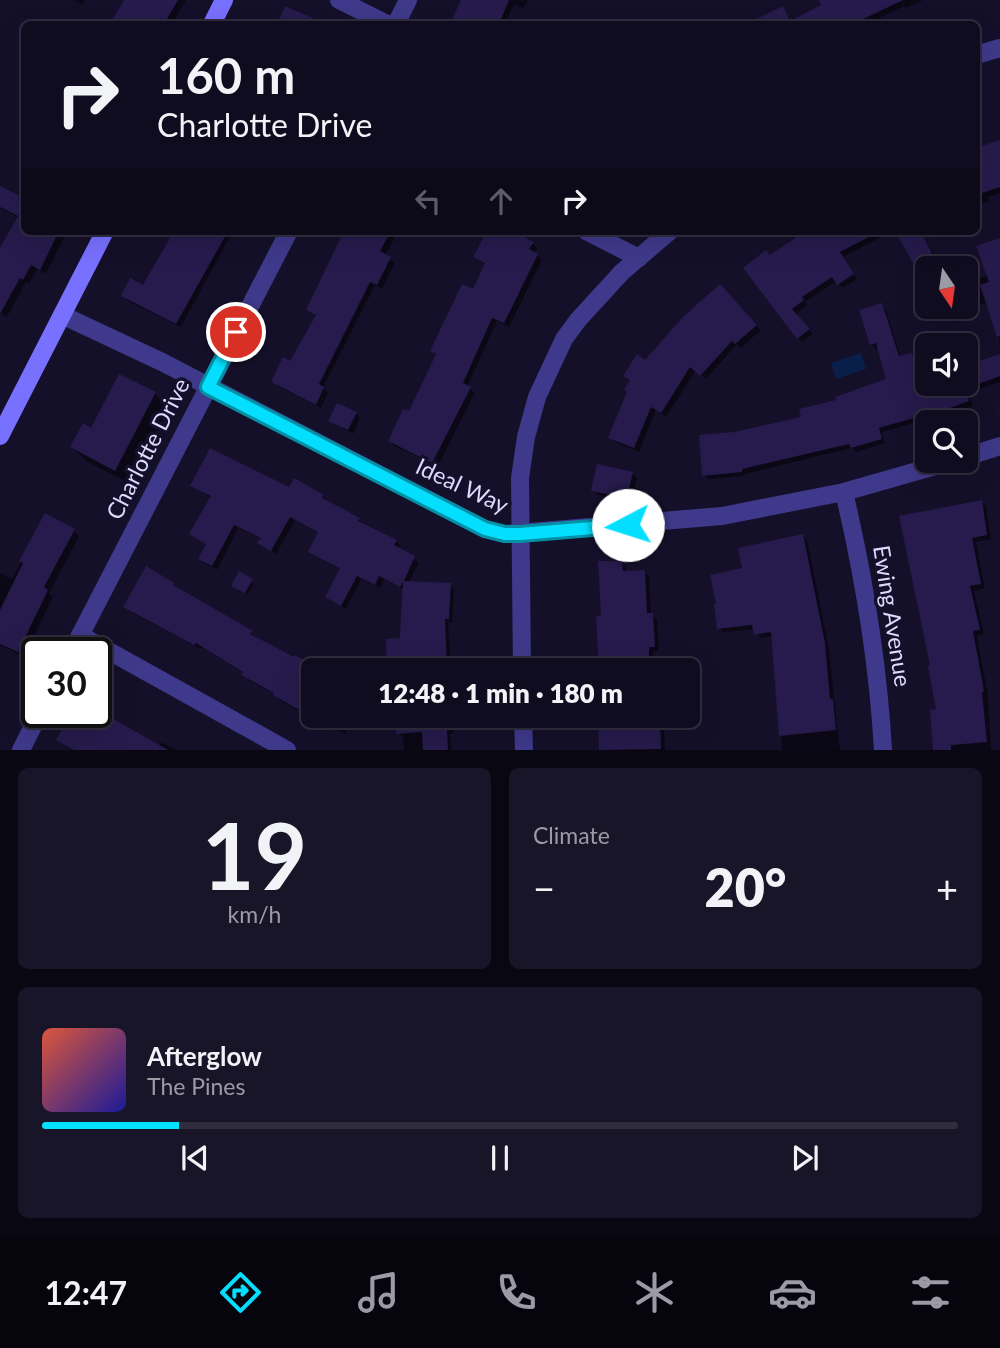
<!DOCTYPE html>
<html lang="en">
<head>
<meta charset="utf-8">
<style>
	:root { --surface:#100c20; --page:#191529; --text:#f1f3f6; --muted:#9c9ba5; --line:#302c3e; --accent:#05dfff }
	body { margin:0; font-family:Lato,sans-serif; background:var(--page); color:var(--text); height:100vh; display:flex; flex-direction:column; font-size:26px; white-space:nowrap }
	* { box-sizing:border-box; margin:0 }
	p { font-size:23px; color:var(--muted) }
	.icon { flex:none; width:38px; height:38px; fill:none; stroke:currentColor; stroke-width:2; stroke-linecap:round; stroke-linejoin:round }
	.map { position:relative; height:750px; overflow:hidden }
	.sheet { display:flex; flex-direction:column; gap:18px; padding:18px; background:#090712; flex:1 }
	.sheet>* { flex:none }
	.top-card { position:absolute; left:21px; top:21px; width:959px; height:214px; border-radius:10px; box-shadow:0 7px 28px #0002,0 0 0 2px var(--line); background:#100c20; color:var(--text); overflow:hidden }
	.needle { width:46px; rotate:167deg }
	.controls { position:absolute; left:915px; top:256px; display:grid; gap:14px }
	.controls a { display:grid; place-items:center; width:63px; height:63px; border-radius:10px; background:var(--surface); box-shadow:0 7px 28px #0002,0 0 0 2px var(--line); font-size:35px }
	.speed { position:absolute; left:21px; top:637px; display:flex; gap:14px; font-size:35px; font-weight:700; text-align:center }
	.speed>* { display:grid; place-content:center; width:91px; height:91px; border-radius:50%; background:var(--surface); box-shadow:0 7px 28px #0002,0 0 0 2px var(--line); line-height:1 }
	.speed .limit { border:4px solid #111; border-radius:10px; background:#fff; color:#111 }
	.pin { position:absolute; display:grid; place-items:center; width:60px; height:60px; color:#fff; margin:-30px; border:4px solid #fff; border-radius:50%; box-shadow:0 2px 7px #0007 }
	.me { position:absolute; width:77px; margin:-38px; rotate:265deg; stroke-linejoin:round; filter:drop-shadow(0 0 5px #0008) }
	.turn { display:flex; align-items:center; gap:24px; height:147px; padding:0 21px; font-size:32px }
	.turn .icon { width:91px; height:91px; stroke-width:2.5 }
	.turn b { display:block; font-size:49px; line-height:60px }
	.lanes { display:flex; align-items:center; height:66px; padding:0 21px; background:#0003; justify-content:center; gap:35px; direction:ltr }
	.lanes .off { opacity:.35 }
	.big { font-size:52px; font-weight:800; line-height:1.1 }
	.sheet .widget { flex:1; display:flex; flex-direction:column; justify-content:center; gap:10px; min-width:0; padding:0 24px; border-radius:10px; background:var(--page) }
	.sheet .dial { align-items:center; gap:0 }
	.dial b { font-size:91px; line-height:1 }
	.song { display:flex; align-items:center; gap:21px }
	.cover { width:84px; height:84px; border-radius:10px; background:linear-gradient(135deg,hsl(10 70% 55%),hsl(240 70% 35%)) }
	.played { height:7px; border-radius:4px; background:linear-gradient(90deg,var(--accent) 15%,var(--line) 15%) }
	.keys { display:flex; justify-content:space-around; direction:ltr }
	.heat { display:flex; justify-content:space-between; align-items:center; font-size:38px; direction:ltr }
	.sheet .tiles { flex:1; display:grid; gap:18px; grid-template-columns:1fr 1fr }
	.widget:last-child { grid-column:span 2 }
	.trip { position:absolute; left:301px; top:658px; width:399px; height:70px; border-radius:10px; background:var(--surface); box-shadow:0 7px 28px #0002,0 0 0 2px var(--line); font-weight:800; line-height:70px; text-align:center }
	.menu { display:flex; height:112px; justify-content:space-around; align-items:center; background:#06050d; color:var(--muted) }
	.menu .icon { width:49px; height:49px }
	.menu .current { color:var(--accent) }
	.menu b { font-size:32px; color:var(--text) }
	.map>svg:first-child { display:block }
	.water { fill:#091f4a }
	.shadow { fill:#0007 }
	.building { fill:#261b4c }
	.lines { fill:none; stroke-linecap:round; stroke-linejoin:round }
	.minor { stroke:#3f398b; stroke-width:18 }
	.secondary { stroke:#7870ff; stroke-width:18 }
	.route-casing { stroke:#0391a6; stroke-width:18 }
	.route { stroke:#05dfff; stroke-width:12 }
	.labels { text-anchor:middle; stroke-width:7; stroke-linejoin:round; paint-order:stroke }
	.street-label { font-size:23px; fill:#ded9ff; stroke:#15102a }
</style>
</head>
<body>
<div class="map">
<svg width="1000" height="750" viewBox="0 0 1000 750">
	<rect width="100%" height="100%" fill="#15102a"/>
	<path class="water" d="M861 353 866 369 836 379 831 363Z"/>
	<g class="shadow">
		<path d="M74 0H85L82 5Z"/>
		<path d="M126 0H186L172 24H112Z"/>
		<path d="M528 0 523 8 514 4 505 24H452L463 1Z"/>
		<path d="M821 0H923L906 8 904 6 867 24H771L767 17 783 9 792 22 823 5Z"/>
		<path d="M1000 141V193L988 197 989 201 976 206V149Z"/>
		<path d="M0 188 22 199 24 194V231H67L46 274 37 269 29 284 26 282 7 317 0 313V252L19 218 0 208Z"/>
		<path d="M176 231H233L181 327 128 301 123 296 144 287Z"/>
		<path d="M351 231H398L385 256 395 263 382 289 375 285 323 388 328 393 321 408 277 386 273 381 291 363 318 317 308 310Z"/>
		<path d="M489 231H509L533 243 537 248 534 253 542 260 509 327 497 321 467 387 475 393 438 466 394 446 390 441 410 414 437 356 432 351 474 291 486 265 475 257Z"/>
		<path d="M802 231H893L843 257 857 279 843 288 837 281 805 302 807 305 796 314 813 334 802 342 798 338 770 257 804 234Z"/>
		<path d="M897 231H920L936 258 919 266Z"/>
		<path d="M1000 240V341L988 302 959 312 954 306H966V283L988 275Z"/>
		<path d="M720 287 761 330 741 348 737 344 706 379 696 370 666 417 656 410 639 452 615 442 610 438 646 362Z"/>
		<path d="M881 305 886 310 901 358 912 354 916 359 920 370 928 367V383H966V368L1000 356V382L968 393 973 406 934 419V422H928V431L923 432 917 422 882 432 885 443 857 452 852 448 745 474 746 476 708 479 704 475 734 434 803 418 889 380 879 348 876 349 872 344Z"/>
		<path d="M155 394 169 408 129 483 86 461 72 447 92 430Z"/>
		<path d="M356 413 360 418 353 434 331 421Z"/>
		<path d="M632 473 637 478 631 502 598 495 593 490Z"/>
		<path d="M193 486 290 489 323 496 327 500 326 502 359 519 362 525 396 541 400 545 398 549 419 562 409 583 450 585 454 589 452 622H448L451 670H389L387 640H402L405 590 384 579 380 588 361 579 346 609 331 601 327 597 342 569 310 551 320 533 295 520 276 554 260 543 262 539 238 528 217 570 204 563 200 558 208 545 192 534 212 498Z"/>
		<path d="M981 502 986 506 991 539 976 542 985 588 974 591 984 634 977 636 988 696 991 750H935L938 711 930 667Z"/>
		<path d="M46 516 74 531 79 537 49 593 53 597 24 657 0 645V573L12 579Z"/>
		<path d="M803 536 807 540 829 649 840 750H782L773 636 760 638 755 629 723 632 719 628 744 569Z"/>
		<path d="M621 562 626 567V572H644L649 576 651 615 657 619 659 651H653V670H601L598 618 603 617Z"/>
		<path d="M240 574 254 583 248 594 235 587Z"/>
		<path d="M173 584 179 590 251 632 257 639 319 670H313V714L308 711 306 715 281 701 275 694 249 681 244 673 202 647 201 649 131 612 125 606Z"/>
		<path d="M96 712 159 747 162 742 176 750H73L58 739Z"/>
		<path d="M316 716H356L345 734Z"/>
		<path d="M396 716H453L454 733 450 734 451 750H404L403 737 398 733Z"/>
		<path d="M600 716 659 718 664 722 665 750H601Z"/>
	</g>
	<g class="building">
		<path d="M124 0H178L164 24H110Z"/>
		<path d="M461 0H509L499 24H450Z"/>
		<path d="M819 0H903L853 24H747L783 6 790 21 821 5Z"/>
		<path d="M285 6 326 24H277Z"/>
		<path d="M1000 140V187L976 195V148Z"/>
		<path d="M0 186 24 198V231H59L40 270 31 265 23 280 20 278 0 314V248L18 216 0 207Z"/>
		<path d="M174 231H228L176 324 121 296 130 278 143 285Z"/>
		<path d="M344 231H391L380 251 391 257 377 285 370 282 319 384 324 387 316 405 271 382 283 357 290 361 316 315 306 310Z"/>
		<path d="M487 231H513L534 242 529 249 538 254 504 323 492 318 463 383 471 387 432 463 388 441 403 409 409 411 436 354 430 351 462 284 473 289 485 263 473 257Z"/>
		<path d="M806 231H880L840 252 854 274 837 285 832 277 802 297 804 300 792 309 810 329 797 339 743 268 766 250 770 255Z"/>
		<path d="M895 231H920L932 253 913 263Z"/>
		<path d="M1000 238V336L997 337 980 285 989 282 976 246Z"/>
		<path d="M720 284 757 325 735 344 732 341 700 376 690 367 661 413 651 407 634 448 608 438 627 392 624 390 630 380 623 376 637 354 645 360 683 317Z"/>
		<path d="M882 303 899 356 912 353 919 376 928 373V383H963L969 401 930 415 932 422H928V425L917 429 914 418 879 428 882 439 851 448 849 444 742 469V472L702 476 699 435 734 432 801 417 799 409 836 400 835 397 886 379 876 343 870 345 859 310Z"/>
		<path d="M1000 354V376L975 385 969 365Z"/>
		<path d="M119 374 156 392 115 471 70 447 83 423 91 428Z"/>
		<path d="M337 403 357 412 348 430 328 421Z"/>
		<path d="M210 448 289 487 294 478 324 495 322 498 360 518 358 521 397 540 394 545 415 556 404 581 451 583 449 619H445L447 670H387L386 639 400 638 403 581 400 587 379 576 375 585 357 576 341 606 325 597 340 568 308 552 318 532 290 517 271 551 257 543 261 538 234 525 212 566 198 559 206 544 189 534 211 496 190 486Z"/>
		<path d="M597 464 633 472 627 498 591 491Z"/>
		<path d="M982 500 987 535 972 538 981 584 970 586 980 630 973 631 984 691 982 692 987 742 951 745V750H933L930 710 936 709 928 666 930 665 899 516Z"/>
		<path d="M45 513 75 529 44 587 48 590 18 652 0 644V610L23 563 19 561Z"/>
		<path d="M803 534 825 643 830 699H833L836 730 779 736 771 632 754 635 752 625 717 629 714 604H716L710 575 742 568 738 548Z"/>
		<path d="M598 561H622L623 571 645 570 647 613H653L655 647H649V670H599L596 616H601Z"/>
		<path d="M146 566 174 583 173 585 253 631 250 634 294 657 295 655 313 665V714L302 706 299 710 273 695 274 693 241 675 243 672 196 643 194 645 123 607Z"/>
		<path d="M239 571 253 579 245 593 231 586Z"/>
		<path d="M71 712H101L168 750H74L56 740Z"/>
		<path d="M395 716H450L451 729 447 730 448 750H423L422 732 396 734Z"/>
		<path d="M660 716 661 749 599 750 598 718Z"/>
	</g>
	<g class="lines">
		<g class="minor">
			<path d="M339 0 387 24"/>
			<path d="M396 24 408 0"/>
			<path d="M976 55 1000 48"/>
			<path d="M586 231 639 258"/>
			<path d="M62 315 162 362 485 529 505 534 722 516 844 492 956 460"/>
			<path d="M966 457 1000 446"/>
			<path d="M844 492C864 577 878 663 883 750"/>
			<path d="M80 635 287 750"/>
			<path d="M71 653 289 231"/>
			<path d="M522 670 520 478 526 437 537 397 564 339 578 320 622 272 670 231"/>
			<path d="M523 716 524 750"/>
			<path d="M21 750 40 712"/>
		</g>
		<g class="secondary">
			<path d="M212 24 224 0"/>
			<path d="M0 436 105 231"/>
		</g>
	</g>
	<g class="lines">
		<g class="route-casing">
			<path id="route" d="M236 332 208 387 485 529 505 534H520L628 525"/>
		</g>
		<use href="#route" class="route"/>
	</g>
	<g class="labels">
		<g class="street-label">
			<text transform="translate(148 449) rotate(-63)" y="8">Charlotte Drive</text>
			<text transform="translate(462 486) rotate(25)" y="8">Ideal Way</text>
			<text transform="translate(892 616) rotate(81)" y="8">Ewing Avenue</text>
		</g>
	</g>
</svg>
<div class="controls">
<a><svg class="needle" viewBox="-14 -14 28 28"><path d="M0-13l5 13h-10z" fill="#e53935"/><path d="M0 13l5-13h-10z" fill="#9c9ba5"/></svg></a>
<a><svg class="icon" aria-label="sound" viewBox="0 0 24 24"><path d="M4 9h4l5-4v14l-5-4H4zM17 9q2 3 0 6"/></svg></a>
<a><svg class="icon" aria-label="search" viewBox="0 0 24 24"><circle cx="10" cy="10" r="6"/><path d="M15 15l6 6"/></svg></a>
</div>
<div class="speed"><div class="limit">30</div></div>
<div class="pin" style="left:236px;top:332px;background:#d93025"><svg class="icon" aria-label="arrive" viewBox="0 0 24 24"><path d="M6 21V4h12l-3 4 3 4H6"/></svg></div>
<svg class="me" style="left:628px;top:525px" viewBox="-20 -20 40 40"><circle r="19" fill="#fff"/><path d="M0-13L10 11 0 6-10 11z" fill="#05dfff"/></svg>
<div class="trip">12:48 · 1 min · 180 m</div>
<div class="top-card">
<div class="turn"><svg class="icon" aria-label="right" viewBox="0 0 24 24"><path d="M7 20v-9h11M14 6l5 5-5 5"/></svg><div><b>160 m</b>Charlotte Drive</div></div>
<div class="lanes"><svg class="icon off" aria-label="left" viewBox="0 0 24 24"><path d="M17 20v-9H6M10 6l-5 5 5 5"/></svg><svg class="icon off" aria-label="ahead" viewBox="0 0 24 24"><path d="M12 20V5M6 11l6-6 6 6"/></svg><svg class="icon" aria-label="right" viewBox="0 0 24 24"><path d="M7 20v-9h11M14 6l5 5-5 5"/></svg></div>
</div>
</div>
<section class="sheet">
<div class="tiles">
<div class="widget dial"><b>19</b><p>km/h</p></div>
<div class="widget"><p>Climate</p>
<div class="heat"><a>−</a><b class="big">20°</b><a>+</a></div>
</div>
<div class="widget">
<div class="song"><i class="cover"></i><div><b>Afterglow</b><p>The Pines</p></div></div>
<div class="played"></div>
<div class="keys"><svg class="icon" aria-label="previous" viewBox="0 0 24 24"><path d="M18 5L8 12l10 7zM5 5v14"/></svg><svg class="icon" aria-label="pause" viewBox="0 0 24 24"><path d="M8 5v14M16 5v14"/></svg><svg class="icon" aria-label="next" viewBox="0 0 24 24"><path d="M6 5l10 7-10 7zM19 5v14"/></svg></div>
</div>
</div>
</section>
<nav class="menu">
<b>12:47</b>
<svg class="icon current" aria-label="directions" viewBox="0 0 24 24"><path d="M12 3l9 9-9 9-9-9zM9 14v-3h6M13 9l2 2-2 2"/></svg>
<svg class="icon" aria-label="music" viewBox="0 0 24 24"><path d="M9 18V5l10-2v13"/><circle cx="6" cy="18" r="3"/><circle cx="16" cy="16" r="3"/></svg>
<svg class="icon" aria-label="phone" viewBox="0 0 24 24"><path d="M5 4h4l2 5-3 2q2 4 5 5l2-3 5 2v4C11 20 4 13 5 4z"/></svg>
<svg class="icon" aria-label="climate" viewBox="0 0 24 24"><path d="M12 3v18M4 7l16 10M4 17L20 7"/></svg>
<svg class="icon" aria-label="car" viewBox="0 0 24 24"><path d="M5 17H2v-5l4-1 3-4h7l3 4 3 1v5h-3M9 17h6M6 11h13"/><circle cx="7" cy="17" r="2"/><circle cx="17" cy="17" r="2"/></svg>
<svg class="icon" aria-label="filters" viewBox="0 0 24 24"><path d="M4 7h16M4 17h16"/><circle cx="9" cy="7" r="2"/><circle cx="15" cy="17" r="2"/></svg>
</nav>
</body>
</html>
